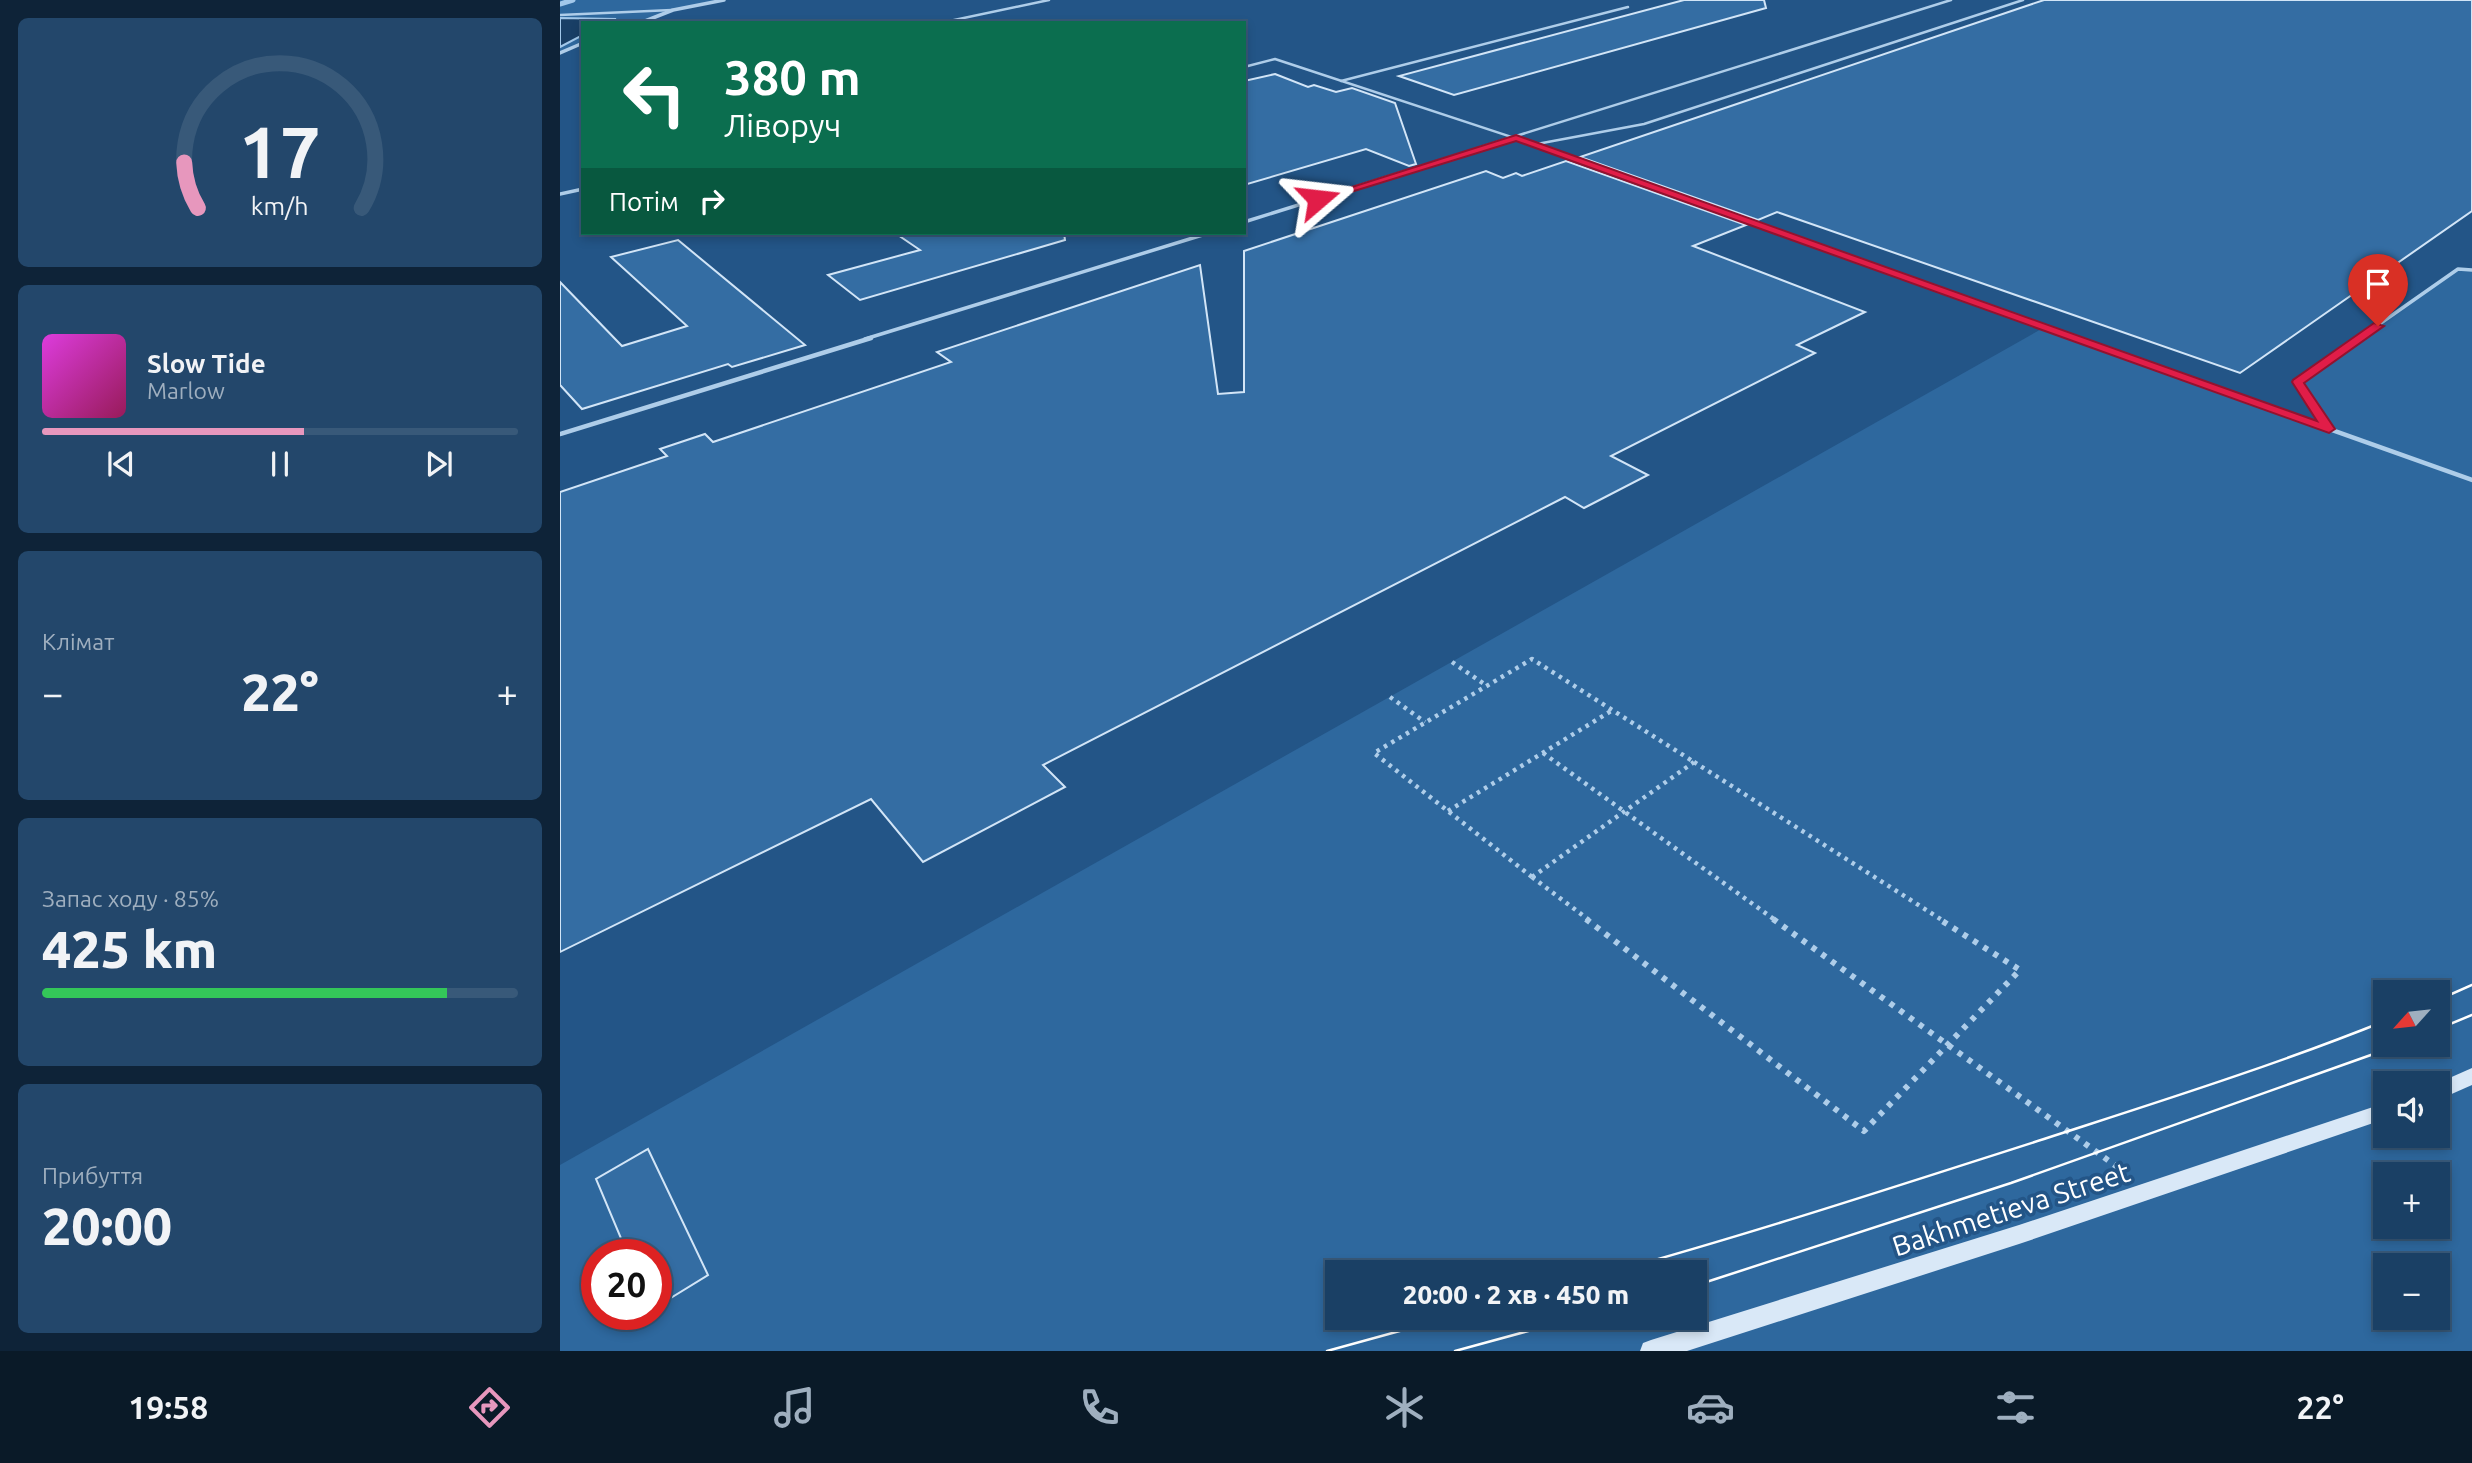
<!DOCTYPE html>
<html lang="uk">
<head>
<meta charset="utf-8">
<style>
	:root { --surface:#1a4065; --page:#23476b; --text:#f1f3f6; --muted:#9fafbf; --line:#385979; --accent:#e797bd }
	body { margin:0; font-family:Ubuntu,sans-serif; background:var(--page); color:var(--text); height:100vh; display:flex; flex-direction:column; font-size:26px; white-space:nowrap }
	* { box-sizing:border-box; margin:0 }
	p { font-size:23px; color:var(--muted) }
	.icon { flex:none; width:38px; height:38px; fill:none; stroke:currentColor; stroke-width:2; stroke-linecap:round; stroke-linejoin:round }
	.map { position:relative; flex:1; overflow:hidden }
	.details { display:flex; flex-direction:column; gap:18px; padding:18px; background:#0e2338; width:560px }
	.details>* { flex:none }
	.banner { position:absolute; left:21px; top:21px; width:665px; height:214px; border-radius:0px; box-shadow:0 4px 10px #0003,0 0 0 2px var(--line); background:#0b6e4f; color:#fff; overflow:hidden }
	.needle { width:46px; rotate:243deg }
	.buttons { position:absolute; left:1813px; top:980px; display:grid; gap:14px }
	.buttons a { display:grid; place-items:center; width:77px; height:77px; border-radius:0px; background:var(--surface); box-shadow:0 4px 10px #0003,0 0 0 2px var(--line); font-size:35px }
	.speed { position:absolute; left:21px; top:1239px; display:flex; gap:14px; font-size:35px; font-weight:700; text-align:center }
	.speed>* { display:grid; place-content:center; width:91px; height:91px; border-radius:50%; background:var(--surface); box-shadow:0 4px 10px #0003,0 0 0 2px var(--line); line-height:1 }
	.speed .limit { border:10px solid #d22; background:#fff; color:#111 }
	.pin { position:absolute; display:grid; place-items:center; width:60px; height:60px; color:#fff; margin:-72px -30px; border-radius:50% 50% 50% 0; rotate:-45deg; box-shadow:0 0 7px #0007 }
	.pin .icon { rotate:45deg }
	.me { position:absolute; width:77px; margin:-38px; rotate:73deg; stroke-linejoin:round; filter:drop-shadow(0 0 5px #0008) }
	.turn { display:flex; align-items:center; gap:24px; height:147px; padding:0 28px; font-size:32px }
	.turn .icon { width:91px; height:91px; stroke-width:2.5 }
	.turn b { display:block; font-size:49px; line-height:60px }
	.then { display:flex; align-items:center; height:66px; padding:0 28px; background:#0003; gap:14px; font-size:26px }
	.big { font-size:52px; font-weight:800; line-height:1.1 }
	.details .widget { flex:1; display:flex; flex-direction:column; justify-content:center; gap:10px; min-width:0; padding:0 24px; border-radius:10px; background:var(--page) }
	.details .dial { align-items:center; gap:0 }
	.dial svg { height:182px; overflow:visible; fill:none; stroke:var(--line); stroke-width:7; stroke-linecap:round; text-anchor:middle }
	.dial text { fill:var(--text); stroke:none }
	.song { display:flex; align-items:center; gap:21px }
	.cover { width:84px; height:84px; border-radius:10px; background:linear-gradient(135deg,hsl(300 70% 55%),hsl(330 70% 35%)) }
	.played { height:7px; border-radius:4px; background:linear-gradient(90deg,var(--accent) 55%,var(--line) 55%) }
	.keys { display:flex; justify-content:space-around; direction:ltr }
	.heat { display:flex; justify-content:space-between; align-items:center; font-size:38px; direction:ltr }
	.charge { height:10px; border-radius:5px; background:linear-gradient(90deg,#34c759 85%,var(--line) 0) }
	.trip { position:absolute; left:765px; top:1260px; width:382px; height:70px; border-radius:0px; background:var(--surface); box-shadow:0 4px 10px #0003,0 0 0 2px var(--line); font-weight:800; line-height:70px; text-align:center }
	.tab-bar { display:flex; height:112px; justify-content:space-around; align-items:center; background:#0a1a28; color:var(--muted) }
	.tab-bar .icon { width:49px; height:49px }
	.tab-bar .selected { color:var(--accent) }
	.tab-bar b { font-size:32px; color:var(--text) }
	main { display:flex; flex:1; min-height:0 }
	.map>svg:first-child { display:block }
	.green { fill:#2e689e; fill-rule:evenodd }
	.water { fill:#193f66; stroke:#a2c8ea; stroke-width:2 }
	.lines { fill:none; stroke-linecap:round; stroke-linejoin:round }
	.stream { stroke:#a2c8ea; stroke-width:5 }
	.building { fill:#346da3; stroke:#d2e5f7; stroke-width:2 }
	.path-far1 { stroke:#aecde9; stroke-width:4.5; stroke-dasharray:3.5 5; stroke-linecap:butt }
	.path { stroke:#aecde9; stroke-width:6; stroke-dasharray:5 7; stroke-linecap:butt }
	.lane-far2 { stroke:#aecde9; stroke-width:2.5 }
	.lane-far1 { stroke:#aecde9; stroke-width:3.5 }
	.lane { stroke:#aecde9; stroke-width:4.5 }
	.street { stroke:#aecde9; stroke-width:3.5 }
	.secondary { fill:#d9e8f7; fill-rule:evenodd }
	.tram { stroke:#fff; stroke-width:2.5 }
	.route { fill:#e11d48; stroke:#92132f; stroke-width:2 }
	.labels { text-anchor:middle; stroke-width:7; stroke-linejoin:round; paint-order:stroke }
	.near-street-label { font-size:28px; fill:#fff; stroke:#235587 }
</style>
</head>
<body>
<main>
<section class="details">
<div class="widget dial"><svg viewBox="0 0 100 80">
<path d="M14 69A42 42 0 1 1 86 69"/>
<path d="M14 69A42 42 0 0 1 8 49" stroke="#e797bd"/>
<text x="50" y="56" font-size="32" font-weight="700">17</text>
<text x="50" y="72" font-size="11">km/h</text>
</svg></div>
<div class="widget">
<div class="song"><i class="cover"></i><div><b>Slow Tide</b><p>Marlow</p></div></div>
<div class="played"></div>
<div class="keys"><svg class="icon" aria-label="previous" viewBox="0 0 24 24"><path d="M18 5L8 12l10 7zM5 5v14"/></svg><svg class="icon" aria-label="pause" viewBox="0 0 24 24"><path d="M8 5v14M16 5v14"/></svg><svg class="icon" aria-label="next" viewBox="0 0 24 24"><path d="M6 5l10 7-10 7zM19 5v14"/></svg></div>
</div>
<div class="widget"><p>Клімат</p>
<div class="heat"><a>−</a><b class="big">22°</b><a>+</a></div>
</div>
<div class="widget"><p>Запас ходу · 85%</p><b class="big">425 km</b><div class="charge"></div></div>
<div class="widget"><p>Прибуття</p><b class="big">20:00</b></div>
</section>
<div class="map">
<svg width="1912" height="1351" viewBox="0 0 1912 1351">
	<rect width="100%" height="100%" fill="#235587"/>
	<g class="green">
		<path d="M0 0H164L113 10 79 23H23V43L0 53Z"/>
		<path d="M1898 269 1912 270V1351H0V1165L1485 327 1767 428 1738 382ZM1825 992H1878V1045H1825ZM1825 1083H1878V1136H1825ZM1825 1174H1878V1227H1825ZM37 1255H96V1314H37ZM1825 1265H1878V1318H1825ZM777 1272H1134V1318H777Z"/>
	</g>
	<path class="water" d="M0 18 56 19 48 23H23V35L0 47Z"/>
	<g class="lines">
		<path class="stream" d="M0 4 13 0"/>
	</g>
	<g class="building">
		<path d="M1124 0H1204L1206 8 894 95 839 76Z"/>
		<path d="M1484 0H1912V211L1680 373 1217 212 1198 220 1020 157Z"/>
		<path d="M715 74 748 87 754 85 776 92 792 88 835 103 856 164 849 166 806 149 684 185V81Z"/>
		<path d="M1006 161 1186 225 1133 246 1305 312 1237 345 1255 353 1051 456 1088 475 1024 508 1005 497 483 765 505 787 363 862 311 799 0 952V492L107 456 100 449 145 434 153 442 391 362 377 352 640 265 658 394 684 392V251L926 171 943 178 956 173 962 176Z"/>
		<path d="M335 233H504L505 240 300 300 268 275 360 250Z"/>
		<path d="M118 240 245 345 172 367 168 364 22 409 0 385V282L62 346 127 326 51 257Z"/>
		<path d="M88 1149 148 1275 96 1307V1255H68L36 1179Z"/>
	</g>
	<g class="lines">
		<g class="path-far1">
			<path d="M892 662 927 686"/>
			<path d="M830 697 865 722"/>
			<path d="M983 753 1215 920"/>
			<path d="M1134 762 1382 920"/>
			<path d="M888 811 1051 711"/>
			<path d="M972 877 1029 920"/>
			<path d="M972 877 814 753 972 659 1134 762"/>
			<path d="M972 877 1134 762"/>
		</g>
		<g class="path">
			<path d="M1026 919 1304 1131 1460 970 1379 919"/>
			<path d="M1213 919 1563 1171"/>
		</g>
		<g class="lane-far2">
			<path d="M0 15 112 10"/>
			<path d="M380 23 489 0"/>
			<path d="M684 67 715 59 982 147"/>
			<path d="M781 81 1068 7"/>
			<path d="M977 144 1084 124 1463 0"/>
			<path d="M921 147 1391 0"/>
		</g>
		<g class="lane-far1">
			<path d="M977 146 1519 339"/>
			<path d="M0 194 23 189"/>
			<path d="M684 222 927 146"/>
			<path d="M305 339 649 233"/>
			<path d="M1798 339 1898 269 1912 270"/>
		</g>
		<g class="lane">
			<path d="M1514 338 1912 480"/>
			<path d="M1769 429 1738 382 1801 338"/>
			<path d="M0 434 311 338"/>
		</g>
		<g class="street">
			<path d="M80 23 113 10 164 0"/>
			<path d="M0 53 23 43"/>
		</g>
		<g class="secondary">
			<path d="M1912 1068V1085L1878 1100V1083Z"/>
			<path d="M1825 1103V1119L1459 1244 1127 1351H1080L1083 1343 1091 1340 1459 1225Z"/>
		</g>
		<g class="tram">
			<path d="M1878 1000 1912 985"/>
			<path d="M1878 1029 1912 1015"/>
			<path d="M1052 1272C1197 1232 1340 1185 1484 1139 1598 1102 1713 1066 1825 1021"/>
			<path d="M1134 1286 1451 1183 1839 1045"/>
			<path d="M767 1351 887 1318"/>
			<path d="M895 1351 1016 1318"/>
		</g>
	</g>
	<path class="route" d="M956 135 1757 421 1732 382 1733 380 1814 323 1824 326 1744 383 1775 429 1769 433 956 141 762 201 754 199Z"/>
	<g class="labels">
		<g class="near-street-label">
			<text transform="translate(1451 1209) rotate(-18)" y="10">Bakhmetieva Street</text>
		</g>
	</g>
</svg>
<div class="buttons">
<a><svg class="needle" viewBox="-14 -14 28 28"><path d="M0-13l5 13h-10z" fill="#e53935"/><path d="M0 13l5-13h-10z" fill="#9fafbf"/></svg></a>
<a><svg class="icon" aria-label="sound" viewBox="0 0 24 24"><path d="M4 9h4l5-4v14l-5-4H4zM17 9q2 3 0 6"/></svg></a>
<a>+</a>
<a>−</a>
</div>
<div class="speed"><div class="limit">20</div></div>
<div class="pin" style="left:1818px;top:326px;background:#d93025"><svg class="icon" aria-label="arrive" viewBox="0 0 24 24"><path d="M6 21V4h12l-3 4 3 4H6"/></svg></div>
<svg class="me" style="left:758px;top:199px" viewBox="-20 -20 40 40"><path d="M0-17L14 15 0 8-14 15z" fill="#e11d48" stroke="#fff" stroke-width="4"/></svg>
<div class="trip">20:00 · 2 хв · 450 m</div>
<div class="banner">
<div class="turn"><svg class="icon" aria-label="left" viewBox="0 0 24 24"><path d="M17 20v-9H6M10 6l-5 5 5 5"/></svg><div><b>380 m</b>Ліворуч</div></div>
<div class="then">Потім<svg class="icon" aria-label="right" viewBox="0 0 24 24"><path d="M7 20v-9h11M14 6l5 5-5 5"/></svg></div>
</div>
</div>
</main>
<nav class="tab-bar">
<b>19:58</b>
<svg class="icon selected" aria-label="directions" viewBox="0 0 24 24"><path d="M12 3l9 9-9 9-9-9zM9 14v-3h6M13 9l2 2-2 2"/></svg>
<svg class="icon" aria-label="music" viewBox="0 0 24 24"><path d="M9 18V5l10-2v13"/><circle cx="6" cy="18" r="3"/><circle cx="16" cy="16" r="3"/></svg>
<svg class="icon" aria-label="phone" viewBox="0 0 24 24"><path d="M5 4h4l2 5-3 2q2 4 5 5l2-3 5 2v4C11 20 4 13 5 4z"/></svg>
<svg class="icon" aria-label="climate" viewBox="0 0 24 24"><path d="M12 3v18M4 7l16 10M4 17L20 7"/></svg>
<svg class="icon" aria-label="car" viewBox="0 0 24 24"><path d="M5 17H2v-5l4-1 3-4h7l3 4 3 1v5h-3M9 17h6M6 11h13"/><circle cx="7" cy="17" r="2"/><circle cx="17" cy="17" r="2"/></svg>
<svg class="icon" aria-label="filters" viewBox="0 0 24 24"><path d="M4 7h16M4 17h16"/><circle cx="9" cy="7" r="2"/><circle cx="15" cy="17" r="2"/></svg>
<b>22°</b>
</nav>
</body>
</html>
